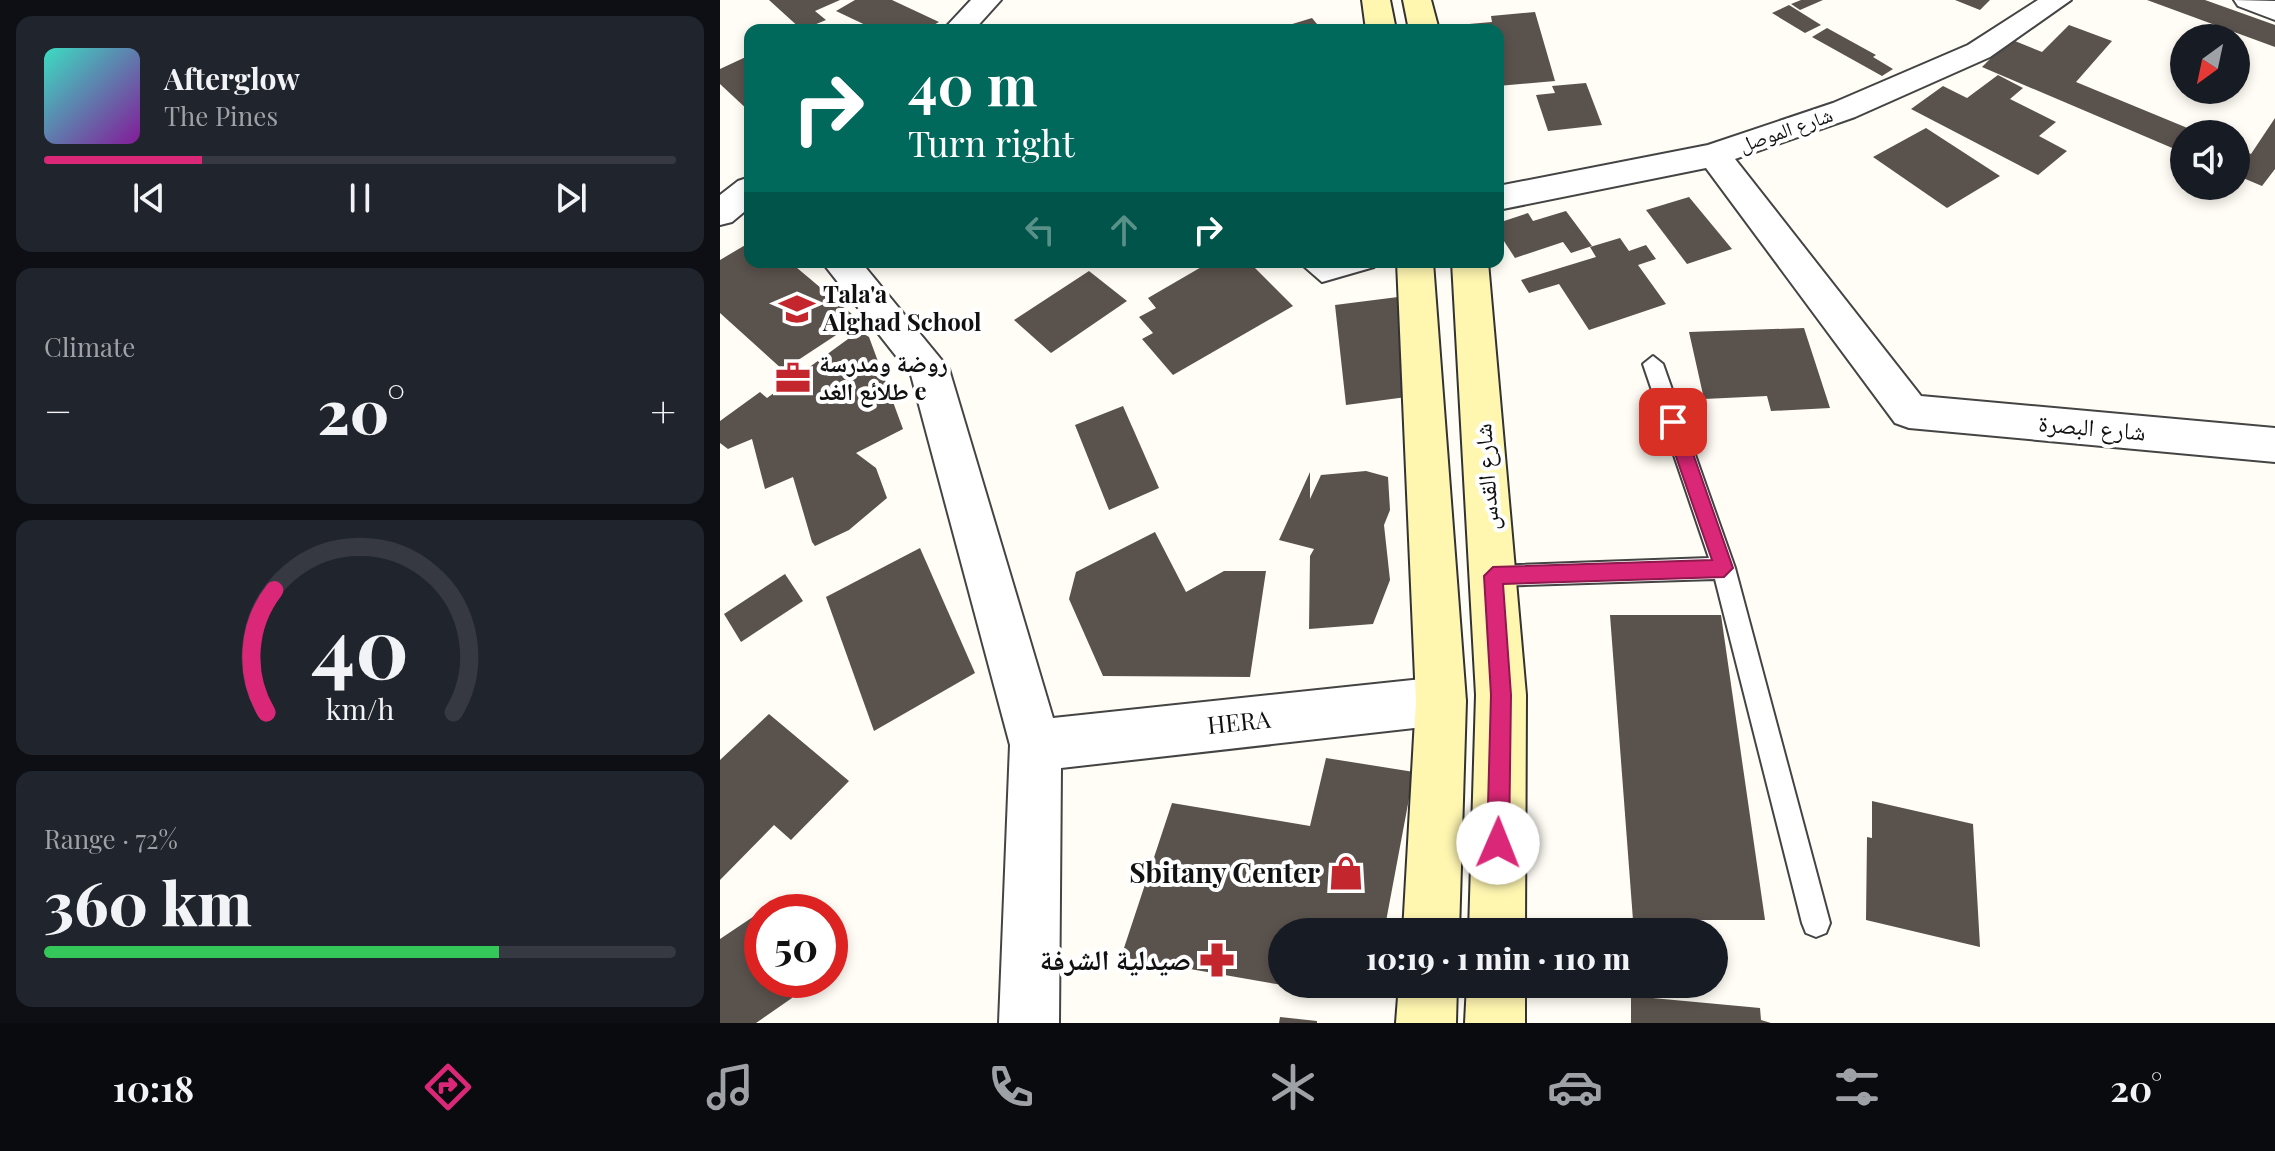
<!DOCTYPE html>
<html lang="en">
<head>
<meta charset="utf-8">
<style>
	:root { --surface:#171b24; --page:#20242c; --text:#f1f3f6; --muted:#9ea1a6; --line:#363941; --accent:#db2777 }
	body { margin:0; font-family:"Playfair Display","Noto Naskh Arabic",serif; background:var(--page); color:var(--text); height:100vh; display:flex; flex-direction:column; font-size:30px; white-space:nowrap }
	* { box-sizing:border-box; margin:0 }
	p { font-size:26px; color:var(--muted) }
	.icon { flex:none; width:44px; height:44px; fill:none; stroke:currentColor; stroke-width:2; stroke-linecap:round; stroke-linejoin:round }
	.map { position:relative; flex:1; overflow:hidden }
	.side { display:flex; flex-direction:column; gap:16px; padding:16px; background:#0d0f14; width:720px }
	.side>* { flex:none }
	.hud { position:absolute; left:24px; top:24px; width:760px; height:244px; border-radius:16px; box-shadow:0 4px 12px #0003; background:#00695c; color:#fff; overflow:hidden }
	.needle { width:52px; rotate:213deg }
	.tools { position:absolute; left:1450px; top:24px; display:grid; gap:16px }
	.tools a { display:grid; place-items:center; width:80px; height:80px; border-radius:50%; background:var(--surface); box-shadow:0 4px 12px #0003; font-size:40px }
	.speed { position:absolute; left:24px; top:894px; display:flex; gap:16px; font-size:40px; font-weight:700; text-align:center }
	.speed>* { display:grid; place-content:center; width:104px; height:104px; border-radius:50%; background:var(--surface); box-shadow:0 4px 12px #0003; line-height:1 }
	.speed .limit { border:12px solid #d22; background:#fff; color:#111 }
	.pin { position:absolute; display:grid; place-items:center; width:68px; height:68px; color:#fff; margin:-34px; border-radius:16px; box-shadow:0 4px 12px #0006 }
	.me { position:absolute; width:88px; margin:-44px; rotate:1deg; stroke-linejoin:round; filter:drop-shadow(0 0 6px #0008) }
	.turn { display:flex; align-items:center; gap:28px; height:168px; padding:0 32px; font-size:36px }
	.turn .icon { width:104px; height:104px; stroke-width:2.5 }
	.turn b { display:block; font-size:56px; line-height:68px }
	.lanes { display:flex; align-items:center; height:76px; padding:0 32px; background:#0003; justify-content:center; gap:40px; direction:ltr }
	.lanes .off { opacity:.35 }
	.big { font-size:60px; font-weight:800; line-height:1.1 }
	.side .card { flex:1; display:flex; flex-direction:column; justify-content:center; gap:12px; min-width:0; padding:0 28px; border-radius:16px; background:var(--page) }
	.side .dial { align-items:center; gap:0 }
	.dial svg { height:208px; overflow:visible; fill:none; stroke:var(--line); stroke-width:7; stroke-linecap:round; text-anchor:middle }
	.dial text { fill:var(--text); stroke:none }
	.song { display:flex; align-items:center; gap:24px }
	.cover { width:96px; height:96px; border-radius:12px; background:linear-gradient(135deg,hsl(170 70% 55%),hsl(290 70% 35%)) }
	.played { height:8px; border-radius:4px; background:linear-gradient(90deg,var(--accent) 25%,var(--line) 25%) }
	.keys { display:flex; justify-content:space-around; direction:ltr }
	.heat { display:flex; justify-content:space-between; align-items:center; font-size:44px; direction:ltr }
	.charge { height:12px; border-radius:6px; background:linear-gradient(90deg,#34c759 72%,var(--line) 0) }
	.trip { position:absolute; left:548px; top:918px; width:460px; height:80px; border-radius:40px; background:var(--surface); box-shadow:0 4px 12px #0003; font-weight:800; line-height:80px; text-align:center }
	.dock { display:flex; height:128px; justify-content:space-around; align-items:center; background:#090b0e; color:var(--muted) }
	.dock .icon { width:56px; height:56px }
	.dock .selected { color:var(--accent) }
	.dock b { font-size:36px; color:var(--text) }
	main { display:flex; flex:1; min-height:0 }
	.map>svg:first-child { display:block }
	.building { fill:#5a524d }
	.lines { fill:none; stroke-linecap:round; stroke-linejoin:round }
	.service-casing { stroke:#444; stroke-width:4 }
	.minor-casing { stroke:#444; stroke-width:4 }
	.secondary-casing { stroke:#333; stroke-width:4 }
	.service { fill:#fff; fill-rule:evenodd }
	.minor { fill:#fff; fill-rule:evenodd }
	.secondary { fill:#fff6b0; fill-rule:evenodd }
	.route { fill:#db2777; stroke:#8e194d; stroke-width:2 }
	.labels { text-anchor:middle; stroke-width:8; stroke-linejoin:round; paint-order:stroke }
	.far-street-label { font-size:20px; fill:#111; stroke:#fff }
	.poi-label { font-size:24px; font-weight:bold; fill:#111; stroke:#fff; text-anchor:start }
	.street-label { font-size:24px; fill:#111; stroke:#fff }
	.near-poi-label { font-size:28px; font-weight:bold; fill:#111; stroke:#fff; text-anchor:end }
</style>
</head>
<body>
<main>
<section class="side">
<div class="card">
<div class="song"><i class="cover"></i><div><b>Afterglow</b><p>The Pines</p></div></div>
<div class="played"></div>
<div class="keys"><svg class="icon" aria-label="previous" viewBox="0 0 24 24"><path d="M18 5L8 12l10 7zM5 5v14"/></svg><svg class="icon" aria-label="pause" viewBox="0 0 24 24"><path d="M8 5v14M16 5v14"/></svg><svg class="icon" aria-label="next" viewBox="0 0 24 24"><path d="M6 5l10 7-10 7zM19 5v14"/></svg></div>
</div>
<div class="card"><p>Climate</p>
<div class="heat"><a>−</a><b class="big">20°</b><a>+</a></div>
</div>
<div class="card dial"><svg viewBox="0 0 100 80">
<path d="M14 69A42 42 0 1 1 86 69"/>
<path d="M14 69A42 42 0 0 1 17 22" stroke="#db2777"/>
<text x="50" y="56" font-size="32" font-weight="700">40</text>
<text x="50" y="72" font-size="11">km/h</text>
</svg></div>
<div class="card"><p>Range · 72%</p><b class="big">360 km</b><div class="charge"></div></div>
</section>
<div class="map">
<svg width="1555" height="1023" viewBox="0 0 1555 1023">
	<rect width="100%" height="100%" fill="#fffdf5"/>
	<g class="building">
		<path d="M49 0H120L95 11 106 20 82 30Z"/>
		<path d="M135 0H172L219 22 205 30H156L116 11Z"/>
		<path d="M1081 0H1103L1080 10 1071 4Z"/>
		<path d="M1235 0H1270L1260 10Z"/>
		<path d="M1427 0H1485L1555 25V47Z"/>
		<path d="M1069 5 1101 25 1085 33 1052 13Z"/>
		<path d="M815 12 835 81 778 86V30H751L749 24 772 22 771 16Z"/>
		<path d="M592 18 602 30H556V29Z"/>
		<path d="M1349 25 1392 41 1356 82 1482 134H1464V153L1262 67 1290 39 1322 52Z"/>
		<path d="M1107 28 1156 55 1153 57 1173 69 1162 76 1092 37Z"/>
		<path d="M30 55V112L0 84V69Z"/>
		<path d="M1278 75 1303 88 1290 99 1336 122 1319 136 1347 151 1318 175 1191 109 1223 86 1247 98Z"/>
		<path d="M866 83 882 125 828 131 816 95 835 93 832 86Z"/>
		<path d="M1555 118V169L1542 186 1516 175V148L1531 154Z"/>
		<path d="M1206 128 1280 176 1227 208 1153 157Z"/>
		<path d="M969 197 1012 249 967 264 926 210Z"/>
		<path d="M846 211 872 246 851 253 843 242 795 258 778 232V223L808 213 813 221Z"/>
		<path d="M900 238 909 251 926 245 936 259 918 265 946 304 869 330 839 284 809 293 801 280 876 257 870 247Z"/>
		<path d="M27 244 30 247V262H70L139 320 63 370 0 313V260Z"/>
		<path d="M490 262H529L573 306 453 375 422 339 433 333 419 317 436 308 428 298Z"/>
		<path d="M369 271 407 301 331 353 294 320Z"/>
		<path d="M678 297 694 396 626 405 615 305Z"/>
		<path d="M1084 328 1110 408 1051 411 1047 396 984 399 969 332Z"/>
		<path d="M139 331 149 337 183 429 136 453 156 468 167 498 129 530 95 546 92 542 73 477 45 489 32 439 8 449 0 443V421L40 392 47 398Z"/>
		<path d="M403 406 439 488 389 510 355 425Z"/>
		<path d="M646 471 668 477 670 510 664 525 670 580 653 624 589 629 590 556 594 549 559 540 590 472V499L601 475Z"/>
		<path d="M435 532 466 592 504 571H546L530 677 383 676 349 599 356 572Z"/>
		<path d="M200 548 255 673 154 731 106 597Z"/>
		<path d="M65 574 83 601 21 642 4 614Z"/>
		<path d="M890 615H1001L1045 920H913Z"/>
		<path d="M49 714 129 781 71 840 54 825 0 880V760Z"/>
		<path d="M606 758 694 772 664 932H562V985L401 957 452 803 590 826Z"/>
		<path d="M1152 801 1253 824 1260 947 1146 920 1147 837 1152 838Z"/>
		<path d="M61 898 66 912H42V980H66L72 998 36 1023H0V939Z"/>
		<path d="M614 984H653L652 992Z"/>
		<path d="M911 996 1040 1008 1041 1020 1051 1023H911Z"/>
		<path d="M560 1017 597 1021V1023H559Z"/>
	</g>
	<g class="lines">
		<g class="service-casing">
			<g id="service">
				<path d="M579 262H599L605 267 625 262H657L654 267 602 282Z"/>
				<path d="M933 356 943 364 1015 568 1110 923 1106 933 1096 937 1086 933 1082 923 995 579 773 586 765 583 762 576 765 569 773 566 989 558 923 364Z"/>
			</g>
		</g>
		<g class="minor-casing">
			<g id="minor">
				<path d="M251 0H281L254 30H223Z"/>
				<path d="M1318 0H1351L1270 57 1135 117 1015 159 1201 396 1555 428V462L1189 428 1175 423 986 168 778 210V186L988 145 1113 103 1248 45Z"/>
				<path d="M1514 0 1555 1V20L1518 6Z"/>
				<path d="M30 177V207L12 222 0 225V195L18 181Z"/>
				<path d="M102 262H141L229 369 333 718 721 677 739 684 746 701 739 718 721 725 341 768 339 1023H279L290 745 191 375Z"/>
			</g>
		</g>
		<g class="secondary-casing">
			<g id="secondary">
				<path d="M642 0H670L676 30H646Z"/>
				<path d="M683 0H711L719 30H689Z"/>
				<path d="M677 262H713L746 701 739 932H683L696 701Z"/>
				<path d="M732 262H768L806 695 805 932H749L756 695Z"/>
				<path d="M679 984H737L736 1023H676Z"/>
				<path d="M747 984H805V1023H745Z"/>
			</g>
		</g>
		<use href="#service" class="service"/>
		<use href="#minor" class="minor"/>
		<use href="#secondary" class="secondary"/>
	</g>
	<path class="route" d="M953 415 962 422 1013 568 1004 577 783 584 791 695 789 843 786 851 778 854 770 851 767 843 771 695 764 576 773 567 992 560 944 422Z"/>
	<defs>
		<g id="school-bare" transform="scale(2.76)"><path d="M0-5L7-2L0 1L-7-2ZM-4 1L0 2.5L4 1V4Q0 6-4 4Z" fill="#c4262e" stroke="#fff" stroke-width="2.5" paint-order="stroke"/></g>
		<g id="office-bare" transform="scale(2.76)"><path d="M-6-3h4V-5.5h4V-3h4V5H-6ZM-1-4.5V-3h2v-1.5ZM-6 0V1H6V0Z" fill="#c4262e" stroke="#fff" stroke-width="2.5" paint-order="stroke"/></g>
		<g id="shop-bare" transform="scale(2.76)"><path d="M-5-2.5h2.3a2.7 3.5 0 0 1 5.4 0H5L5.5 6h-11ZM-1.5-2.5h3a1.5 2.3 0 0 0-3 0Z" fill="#c4262e" stroke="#fff" stroke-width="2.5" paint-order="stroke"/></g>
		<g id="pharmacy-bare" transform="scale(2.76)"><path d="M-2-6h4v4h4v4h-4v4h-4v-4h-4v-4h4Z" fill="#c4262e" stroke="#fff" stroke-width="2.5" paint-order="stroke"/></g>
	</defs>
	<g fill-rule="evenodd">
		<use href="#school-bare" x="77" y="309"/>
		<use href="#office-bare" x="73" y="378"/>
		<use href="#shop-bare" x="626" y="873"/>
		<use href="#pharmacy-bare" x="497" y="960"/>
	</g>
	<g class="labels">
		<g class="far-street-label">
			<text transform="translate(1066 130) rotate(-19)" y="7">شارع الموصل</text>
		</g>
		<g class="poi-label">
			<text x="103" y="303">Tala'a<tspan x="103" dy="28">Alghad School</tspan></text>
			<text x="99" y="372">روضة ومدرسة<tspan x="99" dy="28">طلائع الغد e</tspan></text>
		</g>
		<g class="street-label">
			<text transform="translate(1372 428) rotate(5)" y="8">شارع البصرة</text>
			<text transform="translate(767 477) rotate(-94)" y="8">شارع القدس</text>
			<text transform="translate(519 723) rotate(-6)" y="8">HERA</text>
		</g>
		<g class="near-poi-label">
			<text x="600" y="883">Sbitany Center</text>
			<text x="471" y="970">صيدلية الشرفة</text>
		</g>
	</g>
</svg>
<div class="tools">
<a><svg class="needle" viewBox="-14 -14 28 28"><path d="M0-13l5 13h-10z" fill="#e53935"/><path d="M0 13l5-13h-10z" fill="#9ea1a6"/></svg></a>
<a><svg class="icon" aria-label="sound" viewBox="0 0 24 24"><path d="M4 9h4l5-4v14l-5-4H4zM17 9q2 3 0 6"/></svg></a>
</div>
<div class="speed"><div class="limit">50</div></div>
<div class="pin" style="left:953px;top:422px;background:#d93025"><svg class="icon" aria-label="arrive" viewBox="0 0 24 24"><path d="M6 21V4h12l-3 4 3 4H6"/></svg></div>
<svg class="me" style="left:778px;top:843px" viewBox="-20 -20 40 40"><circle r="19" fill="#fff"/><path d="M0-13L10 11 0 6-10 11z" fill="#db2777"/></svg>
<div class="trip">10:19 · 1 min · 110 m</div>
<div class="hud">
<div class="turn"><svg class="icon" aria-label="right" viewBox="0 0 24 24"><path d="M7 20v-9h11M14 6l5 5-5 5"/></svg><div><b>40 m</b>Turn right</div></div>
<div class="lanes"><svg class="icon off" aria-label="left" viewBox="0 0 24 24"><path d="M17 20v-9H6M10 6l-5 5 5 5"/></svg><svg class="icon off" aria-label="ahead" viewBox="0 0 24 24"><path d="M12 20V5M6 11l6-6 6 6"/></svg><svg class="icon" aria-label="right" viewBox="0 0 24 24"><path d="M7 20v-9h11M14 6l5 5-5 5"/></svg></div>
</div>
</div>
</main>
<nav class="dock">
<b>10:18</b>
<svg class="icon selected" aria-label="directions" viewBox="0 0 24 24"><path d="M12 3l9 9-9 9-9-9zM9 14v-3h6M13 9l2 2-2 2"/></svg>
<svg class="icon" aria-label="music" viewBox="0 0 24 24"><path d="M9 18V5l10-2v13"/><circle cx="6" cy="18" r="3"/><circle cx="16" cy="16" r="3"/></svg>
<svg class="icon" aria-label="phone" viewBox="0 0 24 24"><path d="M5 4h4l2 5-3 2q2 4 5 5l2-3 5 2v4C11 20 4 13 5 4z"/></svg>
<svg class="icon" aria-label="climate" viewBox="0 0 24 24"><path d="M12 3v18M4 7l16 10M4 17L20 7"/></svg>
<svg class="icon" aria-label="car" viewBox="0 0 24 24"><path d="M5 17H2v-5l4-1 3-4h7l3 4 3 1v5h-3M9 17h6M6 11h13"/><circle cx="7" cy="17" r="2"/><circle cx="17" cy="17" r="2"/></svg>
<svg class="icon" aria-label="filters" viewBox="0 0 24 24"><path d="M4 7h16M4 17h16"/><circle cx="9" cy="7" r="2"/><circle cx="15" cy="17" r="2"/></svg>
<b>20°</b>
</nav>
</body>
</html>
